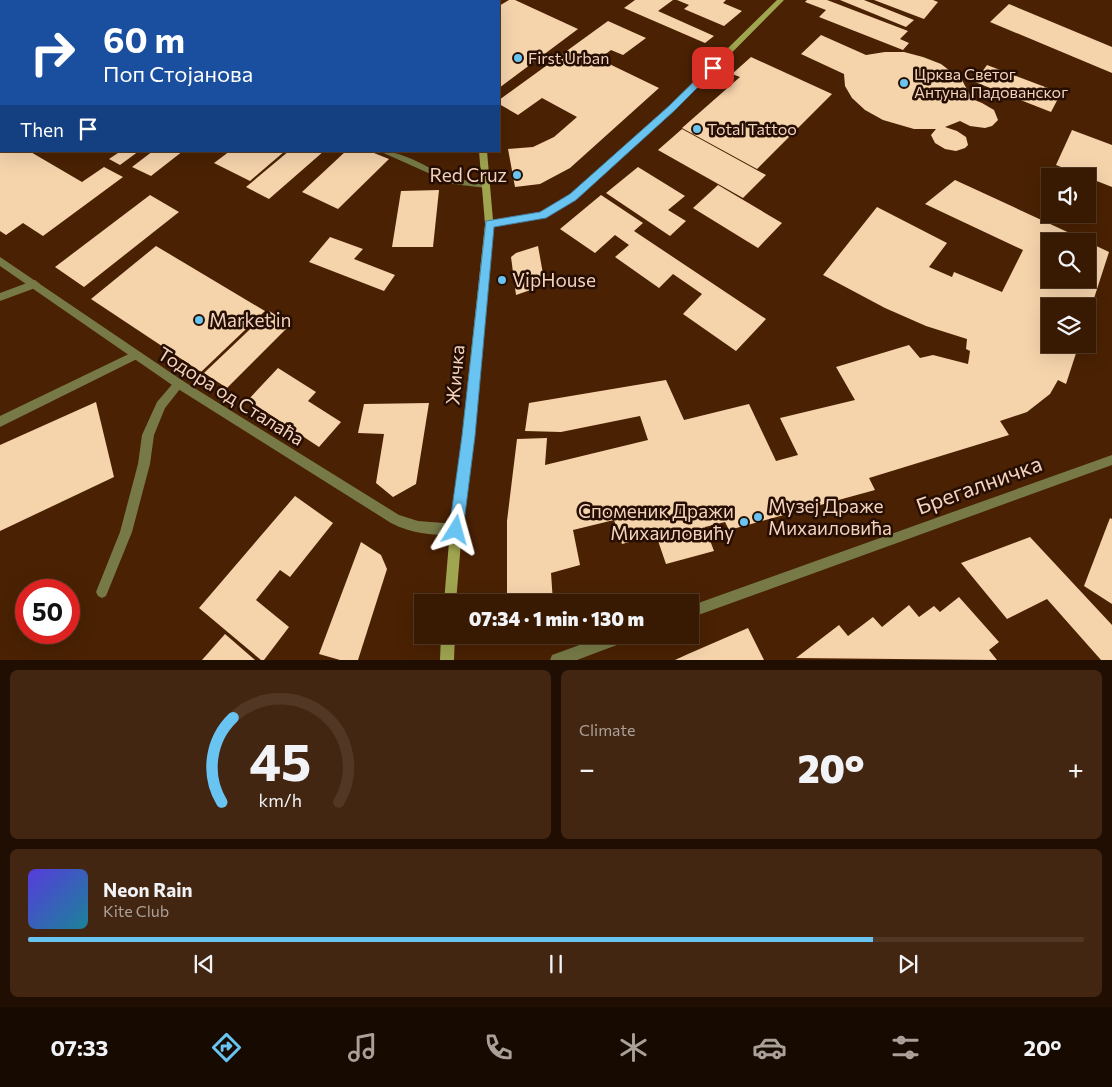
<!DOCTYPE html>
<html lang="en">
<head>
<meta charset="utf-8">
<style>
	:root { --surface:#381902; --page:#432611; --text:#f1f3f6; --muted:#aba099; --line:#523824; --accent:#69c4f1 }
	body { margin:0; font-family:Commissioner,sans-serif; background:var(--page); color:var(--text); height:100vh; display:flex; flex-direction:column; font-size:19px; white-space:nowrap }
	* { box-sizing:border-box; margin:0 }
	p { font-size:16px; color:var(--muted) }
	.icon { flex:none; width:28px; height:28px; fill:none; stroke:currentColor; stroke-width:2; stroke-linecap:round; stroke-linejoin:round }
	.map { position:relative; height:660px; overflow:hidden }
	.side { display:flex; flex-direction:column; gap:10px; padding:10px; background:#1f0e01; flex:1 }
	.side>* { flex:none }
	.banner { position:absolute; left:0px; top:0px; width:500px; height:152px; box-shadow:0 5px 20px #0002,0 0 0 1px var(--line); background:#1a4fa0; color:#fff; overflow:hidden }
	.buttons { position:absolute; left:1041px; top:168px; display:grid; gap:10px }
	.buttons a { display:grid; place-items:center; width:55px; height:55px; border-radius:0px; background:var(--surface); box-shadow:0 5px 20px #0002,0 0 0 1px var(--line); font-size:25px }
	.speed { position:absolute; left:15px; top:579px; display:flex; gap:10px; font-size:25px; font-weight:700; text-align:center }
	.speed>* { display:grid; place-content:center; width:65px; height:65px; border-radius:50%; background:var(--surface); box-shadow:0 5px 20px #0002,0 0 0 1px var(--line); line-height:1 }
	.speed .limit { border:8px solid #d22; background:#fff; color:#111 }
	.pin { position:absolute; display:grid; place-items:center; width:42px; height:42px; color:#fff; margin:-21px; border-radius:10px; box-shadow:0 2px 8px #0006 }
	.me { position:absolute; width:55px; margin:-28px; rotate:8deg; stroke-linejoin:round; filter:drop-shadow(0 0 4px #0008) }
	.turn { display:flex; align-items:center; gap:18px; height:105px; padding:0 20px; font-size:22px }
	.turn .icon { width:65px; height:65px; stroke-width:2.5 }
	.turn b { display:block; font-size:35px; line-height:42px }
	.then { display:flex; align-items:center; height:48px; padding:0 20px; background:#0003; gap:10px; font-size:19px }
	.big { font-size:38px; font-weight:800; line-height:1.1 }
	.side .card { flex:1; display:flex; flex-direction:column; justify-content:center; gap:8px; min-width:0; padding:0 18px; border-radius:8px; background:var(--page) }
	.side .dial { align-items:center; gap:0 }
	.dial svg { height:130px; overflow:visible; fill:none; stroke:var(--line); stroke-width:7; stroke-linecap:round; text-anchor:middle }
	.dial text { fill:var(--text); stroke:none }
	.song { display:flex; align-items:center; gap:15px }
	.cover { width:60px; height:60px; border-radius:8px; background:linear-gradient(135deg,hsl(250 70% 55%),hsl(190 70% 35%)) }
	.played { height:5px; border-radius:2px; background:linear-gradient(90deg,var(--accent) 80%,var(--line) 80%) }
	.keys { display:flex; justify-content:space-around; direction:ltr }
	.heat { display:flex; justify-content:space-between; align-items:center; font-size:28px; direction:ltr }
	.side .tiles { flex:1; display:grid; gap:10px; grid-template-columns:1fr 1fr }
	.card:last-child { grid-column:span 2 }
	.trip { position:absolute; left:414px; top:594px; width:285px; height:50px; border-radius:0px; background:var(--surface); box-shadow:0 5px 20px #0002,0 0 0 1px var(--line); font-weight:800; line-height:50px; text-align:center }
	.tab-bar { display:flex; height:80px; justify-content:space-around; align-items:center; background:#160a01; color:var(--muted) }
	.tab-bar .icon { width:35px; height:35px }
	.tab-bar .selected { color:var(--accent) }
	.tab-bar b { font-size:22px; color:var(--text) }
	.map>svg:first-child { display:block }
	.building { fill:#f5d4ac }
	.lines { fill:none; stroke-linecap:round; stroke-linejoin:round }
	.lane { fill:#777a47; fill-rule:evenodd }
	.street { fill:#777a47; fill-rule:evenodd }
	.secondary { fill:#a0a550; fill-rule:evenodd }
	.route { fill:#69c4f1; stroke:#447f9d }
	.poi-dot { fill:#69c4f1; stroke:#260f02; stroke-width:2 }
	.labels { text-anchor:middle; stroke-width:5; stroke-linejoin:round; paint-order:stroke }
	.far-poi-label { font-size:16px; fill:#f3d2be; stroke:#260f02; text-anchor:start }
	.poi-label { font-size:19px; fill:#f3d2be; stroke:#260f02; text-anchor:start }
	.street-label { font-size:19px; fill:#f3d2be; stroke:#260f02 }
	.near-street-label { font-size:22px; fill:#f3d2be; stroke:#260f02 }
</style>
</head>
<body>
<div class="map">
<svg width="1112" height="660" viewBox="0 0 1112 660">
	<rect width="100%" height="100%" fill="#4a2103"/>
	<g class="building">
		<path d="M509 0H515L578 29 499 88V6Z"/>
		<path d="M635 0H673L658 11 714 36 705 43 624 8Z"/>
		<path d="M677 0H726L723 3 742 11 724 26 684 9 689 5Z"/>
		<path d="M807 0H827L908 31 900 39 909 43 903 50 819 17 826 10 805 2Z"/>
		<path d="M840 0H864L914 20 906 27Z"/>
		<path d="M874 0H933L938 2 924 19Z"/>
		<path d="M1009 4 1112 47V73L990 22Z"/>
		<path d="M608 21 646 38 623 55 611 50 599 59 659 88 570 168 540 184 515 187 508 149 533 147 554 137 577 117 542 98 518 115 499 104V100Z"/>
		<path d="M821 35 866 55 885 52H904L923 57 941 64 962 80 972 99 982 103 994 110 998 120 992 126 985 128 970 126 960 121 945 127 957 131 966 137 968 145 965 148 956 151 945 149 935 143 931 135 936 129H914L883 120 865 110 852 98 845 86 844 74 801 54Z"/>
		<path d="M751 57 832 94 757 169 682 128 740 77 732 74Z"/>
		<path d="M987 65 1061 93 1051 112 975 82Z"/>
		<path d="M682 129 766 175 743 198 658 150Z"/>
		<path d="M1072 130 1112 145V187L1056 165Z"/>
		<path d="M0 151H29L82 182 104 167 123 177 43 236 23 223 6 235 0 231Z"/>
		<path d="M121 151H139L120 165 109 159Z"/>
		<path d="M153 151H183L151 176 132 167Z"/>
		<path d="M230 151H285L250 181 214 163Z"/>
		<path d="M289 151H324L269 199 246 187Z"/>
		<path d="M346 151H369L389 159 338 209 302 192Z"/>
		<path d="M638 167 685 196 668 210 686 221 670 236 606 193Z"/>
		<path d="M955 180 1087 241H1050V279H1088V242L1109 252 1088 317V306H1050V344H1079L1066 384 1058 380 1050 394 1027 412 1000 421 1009 435 869 478 875 490 729 530 725 522 705 527 714 551 666 564 656 535 622 544 614 520 573 530 580 565 551 573 553 602H507V521L517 439 547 438 545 465 648 440 640 416 561 432 525 431 529 403 666 380 684 420 749 404 776 461 798 455 780 418 855 400 836 367 909 345 920 358 933 355 968 364 970 351 966 349 967 339 926 326 885 308 823 275 877 207 947 243 929 267 952 277 954 272 1002 292 1023 250 925 204Z"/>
		<path d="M718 185 782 223 758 248 693 208Z"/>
		<path d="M439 190 433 247H392L401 191Z"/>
		<path d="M150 195 179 212 84 287 55 267Z"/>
		<path d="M601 195 643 223 634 231 766 319 736 351 683 314 702 294 673 274 659 288 615 257 629 245 615 235 595 253 560 229Z"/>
		<path d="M330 237 363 249 354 259 395 275 384 291 309 262Z"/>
		<path d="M156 246 265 311 201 372 91 299Z"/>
		<path d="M538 246 545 285 516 295 511 257 516 253Z"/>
		<path d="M269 311 291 324 227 388 204 373Z"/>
		<path d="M278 368 316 392 308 401 341 422 319 447 248 400Z"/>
		<path d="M96 402 114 477 0 531V445Z"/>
		<path d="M429 403 416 484 393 497 376 483 384 434 358 433 364 404Z"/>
		<path d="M295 496 333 523 290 577 280 570 256 600 289 627 264 660H261L199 608Z"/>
		<path d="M1110 518 1112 519V604L1084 586Z"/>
		<path d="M1030 537 1112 625V660H1101L1047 599 1007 619 961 563Z"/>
		<path d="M361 542 381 555 387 569 358 660H340L319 654Z"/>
		<path d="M959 597 999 642 989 650 997 660 796 658 839 625 848 636 873 617 882 627 909 605 919 617 934 606 940 612Z"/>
		<path d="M748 628 764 660H675L688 654Z"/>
		<path d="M225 634 255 660H202Z"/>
	</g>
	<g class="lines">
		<g class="lane">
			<rect x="0" y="41" width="1" height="4"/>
			<path d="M35 280 40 284 38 287 0 301V293Z"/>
			<path d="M135 351 139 352 140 355 139 358 0 427V416Z"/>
			<path d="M179 379 183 381 184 384 165 408 154 435 150 464 132 532 106 596 102 598 98 596 96 592 120 532 138 464 142 435 157 402 175 381Z"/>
		</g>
		<g class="street">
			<path d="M89 0H96V1H90Z"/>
			<path d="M379 151C407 151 430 171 456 179 466 182 483 178 490 185L486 188 453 184Z"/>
			<path d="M0 257 183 381 399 515 418 521 456 524 460 526 462 530 460 534 456 536C433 535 412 534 391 523L175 387 0 266Z"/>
			<path d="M1112 455V465L690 618V606Z"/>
			<path d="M607 635H632L630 640 577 660H550L552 655Z"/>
		</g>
		<g class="secondary">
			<path d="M383 0H390V1H384Z"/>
			<path d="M777 0H784L675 110 576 199 545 217 493 227 474 436 462 530 456 602H444L450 530 462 436 485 224 479 151H487L493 220 540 212 570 195 669 106Z"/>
			<path d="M441 635H455L454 660H440Z"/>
		</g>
	</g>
	<path class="route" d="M710 66 717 68 675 110 576 200 546 218 494 227 475 436 463 530 461 535 456 537 451 535 449 530 462 436 486 221 540 212 570 194 669 106Z"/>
	<g class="poi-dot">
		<circle cx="518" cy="58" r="5"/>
		<circle cx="904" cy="83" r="5"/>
		<circle cx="697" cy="129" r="5"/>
		<circle cx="517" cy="175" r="5"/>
		<circle cx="502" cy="280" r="5"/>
		<circle cx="199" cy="320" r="5"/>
		<circle cx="758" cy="517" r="5"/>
		<circle cx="744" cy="522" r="5"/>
	</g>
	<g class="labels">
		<g class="far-poi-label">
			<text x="528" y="64">First Urban</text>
			<text x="914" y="80">Црква Светог<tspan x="914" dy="18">Антуна Падованског</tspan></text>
			<text x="707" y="135">Total Tattoo</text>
		</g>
		<g class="poi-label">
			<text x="507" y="182" text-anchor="end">Red Cruz</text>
			<text x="512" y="287">VipHouse</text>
			<text x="209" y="327">Market in</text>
			<text x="768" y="513">Музеј Драже<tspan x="768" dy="22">Михаиловића</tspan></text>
			<text x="734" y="518" text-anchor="end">Споменик Дражи<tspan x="734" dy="22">Михаиловићу</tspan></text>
		</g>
		<g class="street-label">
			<text transform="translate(455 375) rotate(-85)" y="7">Жичка</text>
			<text transform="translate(231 396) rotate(32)" y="7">Тодора од Сталаћа</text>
		</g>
		<g class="near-street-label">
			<text transform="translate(979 485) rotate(-20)" y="8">Брегалничка</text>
		</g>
	</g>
</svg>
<div class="buttons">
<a><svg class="icon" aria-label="sound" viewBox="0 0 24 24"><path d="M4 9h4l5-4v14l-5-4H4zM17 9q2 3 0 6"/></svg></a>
<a><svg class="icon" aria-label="search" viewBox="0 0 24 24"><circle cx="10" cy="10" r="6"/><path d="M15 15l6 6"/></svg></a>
<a><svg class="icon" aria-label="layers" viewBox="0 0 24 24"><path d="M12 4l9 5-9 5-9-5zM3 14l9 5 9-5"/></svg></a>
</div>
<div class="speed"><div class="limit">50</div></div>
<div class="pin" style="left:713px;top:68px;background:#d93025"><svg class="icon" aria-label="arrive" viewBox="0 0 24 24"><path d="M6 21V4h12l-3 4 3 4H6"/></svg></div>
<svg class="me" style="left:456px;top:530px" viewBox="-20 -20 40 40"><path d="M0-17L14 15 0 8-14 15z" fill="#69c4f1" stroke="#fff" stroke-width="4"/></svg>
<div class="trip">07:34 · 1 min · 130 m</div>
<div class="banner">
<div class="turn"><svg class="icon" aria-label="right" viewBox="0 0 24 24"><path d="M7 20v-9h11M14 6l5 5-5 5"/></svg><div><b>60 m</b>Поп Стојанова</div></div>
<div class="then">Then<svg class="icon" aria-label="arrive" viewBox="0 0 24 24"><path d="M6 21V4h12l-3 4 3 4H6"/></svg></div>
</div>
</div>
<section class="side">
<div class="tiles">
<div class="card dial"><svg viewBox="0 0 100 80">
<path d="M14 69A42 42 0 1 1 86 69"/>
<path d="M14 69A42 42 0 0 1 21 17" stroke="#69c4f1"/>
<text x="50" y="56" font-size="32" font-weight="700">45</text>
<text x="50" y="72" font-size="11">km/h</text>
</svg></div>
<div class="card"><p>Climate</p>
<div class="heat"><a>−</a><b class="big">20°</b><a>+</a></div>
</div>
<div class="card">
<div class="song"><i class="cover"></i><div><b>Neon Rain</b><p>Kite Club</p></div></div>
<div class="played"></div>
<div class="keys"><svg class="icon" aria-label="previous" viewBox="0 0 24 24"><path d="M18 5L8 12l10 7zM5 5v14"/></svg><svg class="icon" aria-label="pause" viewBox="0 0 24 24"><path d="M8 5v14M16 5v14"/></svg><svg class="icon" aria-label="next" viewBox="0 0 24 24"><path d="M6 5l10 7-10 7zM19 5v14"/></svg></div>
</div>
</div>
</section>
<nav class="tab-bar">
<b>07:33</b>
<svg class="icon selected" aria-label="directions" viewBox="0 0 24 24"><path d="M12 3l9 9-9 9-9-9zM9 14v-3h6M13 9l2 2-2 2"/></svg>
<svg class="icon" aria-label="music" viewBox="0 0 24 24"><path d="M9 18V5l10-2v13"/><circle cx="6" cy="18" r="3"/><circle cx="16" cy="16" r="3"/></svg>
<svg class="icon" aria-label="phone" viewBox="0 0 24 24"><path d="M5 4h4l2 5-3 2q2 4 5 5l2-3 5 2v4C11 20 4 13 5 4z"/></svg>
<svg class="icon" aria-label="climate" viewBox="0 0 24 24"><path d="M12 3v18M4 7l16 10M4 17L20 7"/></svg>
<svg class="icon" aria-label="car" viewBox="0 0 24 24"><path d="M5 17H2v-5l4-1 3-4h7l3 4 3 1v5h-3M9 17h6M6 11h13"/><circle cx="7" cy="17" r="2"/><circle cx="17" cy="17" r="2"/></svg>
<svg class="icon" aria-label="filters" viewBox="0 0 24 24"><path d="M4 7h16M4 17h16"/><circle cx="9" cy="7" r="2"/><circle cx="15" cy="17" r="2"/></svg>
<b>20°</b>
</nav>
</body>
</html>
